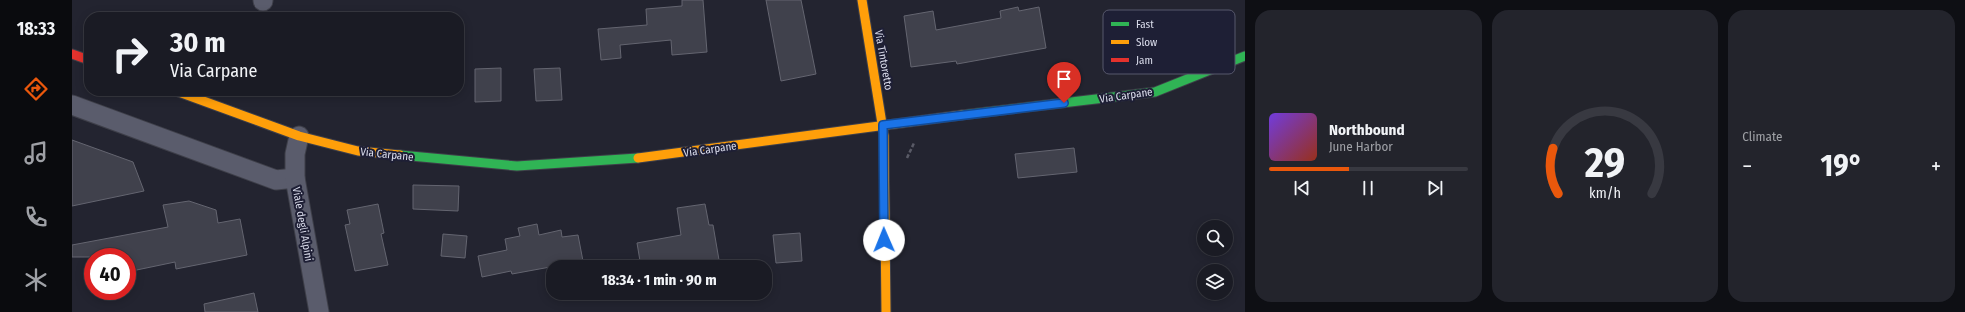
<!DOCTYPE html>
<html lang="en">
<head>
<meta charset="utf-8">
<style>
	:root { --surface:#1a1b24; --page:#23242c; --text:#f1f3f6; --muted:#9fa1a6; --line:#383941; --accent:#ea580c }
	body { margin:0; font-family:"Fira Sans Condensed",sans-serif; background:var(--page); color:var(--text); height:100vh; display:flex; flex-direction:column; font-size:15px; white-space:nowrap }
	* { box-sizing:border-box; margin:0 }
	p { font-size:13px; color:var(--muted) }
	.icon { flex:none; width:22px; height:22px; fill:none; stroke:currentColor; stroke-width:2; stroke-linecap:round; stroke-linejoin:round }
	.map { position:relative; flex:1; overflow:hidden }
	.panel { display:flex; flex-direction:column; gap:10px; padding:10px; background:#0e0f14; width:720px }
	.panel>* { flex:none }
	.banner { position:absolute; left:12px; top:12px; width:380px; height:84px; border-radius:16px; box-shadow:0 2px 10px #0003,0 0 0 1px var(--line); background:#1a1b24; color:var(--text); overflow:hidden }
	.tools { position:absolute; left:1125px; top:220px; display:grid; gap:8px }
	.tools a { display:grid; place-items:center; width:36px; height:36px; border-radius:50%; background:var(--surface); box-shadow:0 2px 10px #0003,0 0 0 1px var(--line); font-size:20px }
	.speed { position:absolute; left:12px; top:248px; display:flex; gap:8px; font-size:20px; font-weight:700; text-align:center }
	.speed>* { display:grid; place-content:center; width:52px; height:52px; border-radius:50%; background:var(--surface); box-shadow:0 2px 10px #0003,0 0 0 1px var(--line); line-height:1 }
	.speed .limit { border:6px solid #d22; background:#fff; color:#111 }
	.pin { position:absolute; display:grid; place-items:center; width:34px; height:34px; color:#fff; margin:-41px -17px; border-radius:50% 50% 50% 0; rotate:-45deg; box-shadow:0 0 4px #0007 }
	.pin .icon { rotate:45deg }
	.me { position:absolute; width:44px; margin:-22px; rotate:359deg; stroke-linejoin:round; filter:drop-shadow(0 0 3px #0008) }
	.turn { display:flex; align-items:center; gap:14px; height:84px; padding:0 20px; font-size:18px }
	.turn .icon { width:52px; height:52px; stroke-width:2.5 }
	.turn b { display:block; font-size:28px; line-height:34px }
	.big { font-size:30px; font-weight:700; line-height:1.1 }
	.panel .widget { flex:1; display:flex; flex-direction:column; justify-content:center; gap:6px; min-width:0; padding:0 14px; border-radius:16px; background:var(--page) }
	.panel .dial { align-items:center; gap:0 }
	.dial svg { height:104px; overflow:visible; fill:none; stroke:var(--line); stroke-width:7; stroke-linecap:round; text-anchor:middle }
	.dial text { fill:var(--text); stroke:none }
	.song { display:flex; align-items:center; gap:12px }
	.cover { width:48px; height:48px; border-radius:6px; background:linear-gradient(135deg,hsl(260 70% 55%),hsl(10 70% 35%)) }
	.played { height:4px; border-radius:2px; background:linear-gradient(90deg,var(--accent) 40%,var(--line) 40%) }
	.keys { display:flex; justify-content:space-around; direction:ltr }
	.heat { display:flex; justify-content:space-between; align-items:center; font-size:22px; direction:ltr }
	.panel .tiles { flex:1; display:grid; gap:10px; grid-template-columns:repeat(3,1fr) }
	.trip { position:absolute; left:474px; top:260px; width:226px; height:40px; border-radius:16px; background:var(--surface); box-shadow:0 2px 10px #0003,0 0 0 1px var(--line); font-weight:700; line-height:40px; text-align:center }
	main { display:flex; flex:1; min-height:0 }
	.tab-bar { display:flex; flex-direction:column; width:72px; justify-content:space-around; align-items:center; background:#0a0b0e; color:var(--muted) }
	.tab-bar .icon { width:28px; height:28px }
	.tab-bar .selected { color:var(--accent) }
	.tab-bar b { font-size:18px; color:var(--text) }
	.map>svg:first-child { display:block }
	.building { fill:#40414c; stroke:#646570 }
	.lines { fill:none; stroke-linecap:round; stroke-linejoin:round }
	.street-casing { stroke:#3e3f49; stroke-width:21 }
	.fast-casing { stroke:#3e3f49; stroke-width:11 }
	.slow-casing { stroke:#3e3f49; stroke-width:11 }
	.jam-casing { stroke:#3e3f49; stroke-width:11 }
	.path { stroke:#595a66; stroke-width:2.5; stroke-dasharray:4 2; stroke-linecap:butt }
	.street { stroke:#5a5c6c; stroke-width:19 }
	.fast { stroke:#30b455; stroke-width:9 }
	.slow { stroke:#ff9f0a; stroke-width:9 }
	.jam { stroke:#e5322d; stroke-width:9 }
	.route-casing { stroke:#114b97; stroke-width:10 }
	.route { stroke:#1a73e8; stroke-width:7 }
	.labels { text-anchor:middle; stroke-width:4; stroke-linejoin:round; paint-order:stroke }
	.street-label { font-size:11px; fill:#dbddec; stroke:#1e1f35 }
	.key { fill:#1e1f35; stroke:#57586c; stroke-width:1 }
	.key-label { font-size:11px; fill:#dbddec }
</style>
</head>
<body>
<main>
<nav class="tab-bar">
<b>18:33</b>
<svg class="icon selected" aria-label="directions" viewBox="0 0 24 24"><path d="M12 3l9 9-9 9-9-9zM9 14v-3h6M13 9l2 2-2 2"/></svg>
<svg class="icon" aria-label="music" viewBox="0 0 24 24"><path d="M9 18V5l10-2v13"/><circle cx="6" cy="18" r="3"/><circle cx="16" cy="16" r="3"/></svg>
<svg class="icon" aria-label="phone" viewBox="0 0 24 24"><path d="M5 4h4l2 5-3 2q2 4 5 5l2-3 5 2v4C11 20 4 13 5 4z"/></svg>
<svg class="icon" aria-label="climate" viewBox="0 0 24 24"><path d="M12 3v18M4 7l16 10M4 17L20 7"/></svg>
</nav>
<div class="map">
<svg width="1173" height="312" viewBox="0 0 1173 312">
	<rect width="100%" height="100%" fill="#232430"/>
	<g class="building">
		<path d="M610 0H631L635 52 600 55 599 40 548 45 549 58 529 60 526 29 575 25 574 9 610 6Z"/>
		<path d="M694 0H729L744 74 709 81Z"/>
		<path d="M946 7 947 11 967 7 974 48 885 64 884 61 839 67 832 16 861 11 864 30 929 18 928 11Z"/>
		<path d="M429 68V101L403 102V69Z"/>
		<path d="M488 68 490 100 464 101 462 69Z"/>
		<path d="M0 140 61 162 72 191 0 206Z"/>
		<path d="M1002 148 1005 172 946 178 943 154Z"/>
		<path d="M341 185 387 186 386 211 341 209Z"/>
		<path d="M117 201 144 210 146 223 168 219 175 255 104 269 103 262 55 272V257H0V245L96 227 91 205Z"/>
		<path d="M306 204 312 233 309 234 316 265 283 271 273 225 278 224 275 210Z"/>
		<path d="M633 204 637 225H641L647 260 609 267H569L565 243 609 235 605 208Z"/>
		<path d="M465 224 467 235 489 230 490 237 506 235 511 261 440 274 439 271 410 277 406 256 435 250 433 239 448 236 446 228Z"/>
		<path d="M728 233 730 261 704 263 701 235Z"/>
		<path d="M371 234 395 236 393 258 369 256Z"/>
		<path d="M182 293 186 312H133L132 304Z"/>
	</g>
	<g class="lines">
		<g class="street-casing">
			<g id="street">
				<path d="M191 1V0"/>
				<path d="M0 105 204 180 223 178"/>
				<path d="M227 136 223 154V178L247 312"/>
			</g>
		</g>
		<g class="fast-casing">
			<g id="fast">
				<path d="M890 115 1083 92 1173 56"/>
				<path d="M328 155 445 166 566 158"/>
			</g>
		</g>
		<g class="slow-casing">
			<g id="slow">
				<path d="M790 0 812 136 814 312"/>
				<path d="M104 91 227 136 286 151 328 155"/>
				<path d="M566 158 890 115"/>
			</g>
		</g>
		<g class="jam-casing">
			<path id="jam" d="M0 54 17 60"/>
		</g>
		<path class="path" d="M835 158 842 143"/>
		<use href="#street" class="street"/>
		<use href="#fast" class="fast"/>
		<use href="#slow" class="slow"/>
		<use href="#jam" class="jam"/>
	</g>
	<g class="lines">
		<g class="route-casing">
			<path id="route" d="M812 240 811 125 992 103"/>
		</g>
		<use href="#route" class="route"/>
	</g>
	<g class="labels">
		<g class="street-label">
			<text transform="translate(812 60) rotate(80)" y="4">Via Tintoretto</text>
			<text transform="translate(1054 95) rotate(-8)" y="4">Via Carpane</text>
			<text transform="translate(638 149) rotate(-8)" y="4">Via Carpane</text>
			<text transform="translate(315 154) rotate(6)" y="4">Via Carpane</text>
			<text transform="translate(231 224) rotate(80)" y="4">Viale degli Alpini</text>
		</g>
	</g>
	<rect x="1031" y="10" width="132" height="64" rx="6" class="key"/>
	<rect x="1039" y="22" width="18" height="4" fill="#30b455"/>
	<rect x="1039" y="40" width="18" height="4" fill="#ff9f0a"/>
	<rect x="1039" y="58" width="18" height="4" fill="#e5322d"/>
	<g class="key-label">
		<text x="1064" y="28">Fast</text>
		<text x="1064" y="46">Slow</text>
		<text x="1064" y="64">Jam</text>
	</g>
</svg>
<div class="tools">
<a><svg class="icon" aria-label="search" viewBox="0 0 24 24"><circle cx="10" cy="10" r="6"/><path d="M15 15l6 6"/></svg></a>
<a><svg class="icon" aria-label="layers" viewBox="0 0 24 24"><path d="M12 4l9 5-9 5-9-5zM3 14l9 5 9-5"/></svg></a>
</div>
<div class="speed"><div class="limit">40</div></div>
<div class="pin" style="left:992px;top:103px;background:#d93025"><svg class="icon" aria-label="arrive" viewBox="0 0 24 24"><path d="M6 21V4h12l-3 4 3 4H6"/></svg></div>
<svg class="me" style="left:812px;top:240px" viewBox="-20 -20 40 40"><circle r="19" fill="#fff"/><path d="M0-13L10 11 0 6-10 11z" fill="#1a73e8"/></svg>
<div class="trip">18:34 · 1 min · 90 m</div>
<div class="banner">
<div class="turn"><svg class="icon" aria-label="right" viewBox="0 0 24 24"><path d="M7 20v-9h11M14 6l5 5-5 5"/></svg><div><b>30 m</b>Via Carpane</div></div>
</div>
</div>
<section class="panel">
<div class="tiles">
<div class="widget">
<div class="song"><i class="cover"></i><div><b>Northbound</b><p>June Harbor</p></div></div>
<div class="played"></div>
<div class="keys"><svg class="icon" aria-label="previous" viewBox="0 0 24 24"><path d="M18 5L8 12l10 7zM5 5v14"/></svg><svg class="icon" aria-label="pause" viewBox="0 0 24 24"><path d="M8 5v14M16 5v14"/></svg><svg class="icon" aria-label="next" viewBox="0 0 24 24"><path d="M6 5l10 7-10 7zM19 5v14"/></svg></div>
</div>
<div class="widget dial"><svg viewBox="0 0 100 80">
<path d="M14 69A42 42 0 1 1 86 69"/>
<path d="M14 69A42 42 0 0 1 10 34" stroke="#ea580c"/>
<text x="50" y="56" font-size="32" font-weight="700">29</text>
<text x="50" y="72" font-size="11">km/h</text>
</svg></div>
<div class="widget"><p>Climate</p>
<div class="heat"><a>−</a><b class="big">19°</b><a>+</a></div>
</div>
</div>
</section>
</main>
</body>
</html>
